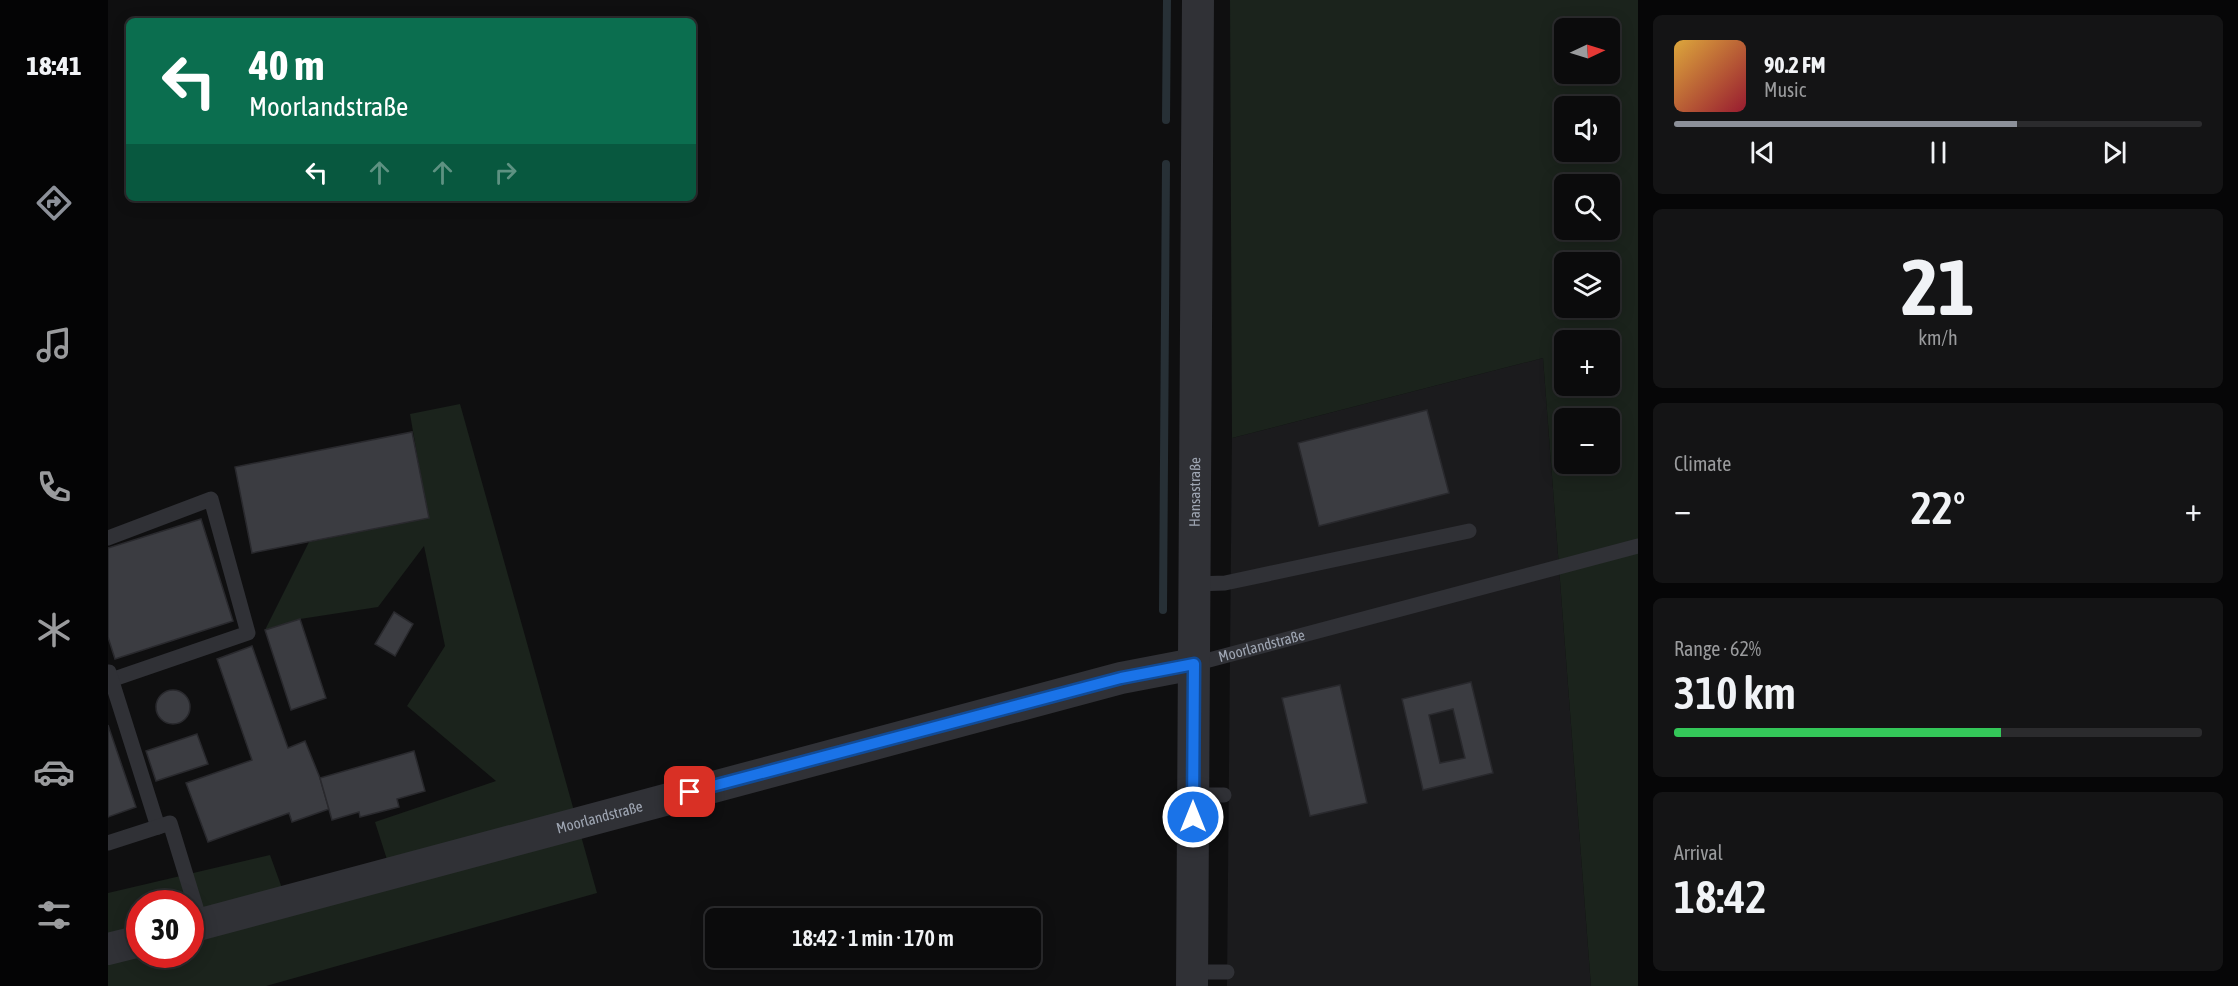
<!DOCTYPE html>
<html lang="en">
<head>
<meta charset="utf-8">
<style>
	:root { --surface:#0b0b0c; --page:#141415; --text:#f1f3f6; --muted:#9a9b9d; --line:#2b2b2d; --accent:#8c9099 }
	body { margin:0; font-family:"Asap Condensed",sans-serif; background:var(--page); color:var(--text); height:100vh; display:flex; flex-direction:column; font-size:22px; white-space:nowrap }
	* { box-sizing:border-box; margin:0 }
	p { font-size:20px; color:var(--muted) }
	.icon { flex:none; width:33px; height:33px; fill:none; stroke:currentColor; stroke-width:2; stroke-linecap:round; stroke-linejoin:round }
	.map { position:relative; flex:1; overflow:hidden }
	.details { display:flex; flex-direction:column; gap:15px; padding:15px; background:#060607; width:600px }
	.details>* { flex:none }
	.top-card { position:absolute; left:18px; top:18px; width:570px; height:183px; border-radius:9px; box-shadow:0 3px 15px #0003,0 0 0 2px var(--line); background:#0b6e4f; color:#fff; overflow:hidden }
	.needle { width:39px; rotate:86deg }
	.tools { position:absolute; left:1446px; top:18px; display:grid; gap:12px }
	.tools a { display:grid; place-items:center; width:66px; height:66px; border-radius:9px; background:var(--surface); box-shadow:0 3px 15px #0003,0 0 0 2px var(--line); font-size:30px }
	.speed { position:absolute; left:18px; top:890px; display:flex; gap:12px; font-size:30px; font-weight:700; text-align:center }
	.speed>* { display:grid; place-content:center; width:78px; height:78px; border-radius:50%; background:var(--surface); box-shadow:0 3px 15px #0003,0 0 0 2px var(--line); line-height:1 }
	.speed .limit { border:9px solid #d22; background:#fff; color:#111 }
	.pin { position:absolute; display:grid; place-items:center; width:51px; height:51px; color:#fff; margin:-26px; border-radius:12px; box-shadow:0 3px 9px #0006 }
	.me { position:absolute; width:66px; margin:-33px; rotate:0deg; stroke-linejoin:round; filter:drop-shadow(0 0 4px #0008) }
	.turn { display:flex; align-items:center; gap:21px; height:126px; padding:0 24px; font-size:27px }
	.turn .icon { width:78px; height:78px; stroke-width:2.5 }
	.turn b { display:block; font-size:42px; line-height:51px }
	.lanes { display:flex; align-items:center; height:57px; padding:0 24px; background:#0003; justify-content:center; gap:30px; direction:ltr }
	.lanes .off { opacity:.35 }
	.big { font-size:45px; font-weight:600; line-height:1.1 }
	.details .card { flex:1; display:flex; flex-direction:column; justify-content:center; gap:9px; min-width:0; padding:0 21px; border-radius:9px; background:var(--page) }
	.details .dial { align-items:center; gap:0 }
	.dial b { font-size:78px; line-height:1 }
	.song { display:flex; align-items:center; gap:18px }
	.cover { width:72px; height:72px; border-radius:9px; background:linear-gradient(135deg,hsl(40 70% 55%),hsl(350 70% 35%)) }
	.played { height:6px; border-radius:3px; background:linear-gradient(90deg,var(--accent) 65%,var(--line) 65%) }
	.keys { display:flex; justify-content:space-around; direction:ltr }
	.heat { display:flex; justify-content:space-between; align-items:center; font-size:33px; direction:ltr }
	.charge { height:9px; border-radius:4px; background:linear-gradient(90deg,#34c759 62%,var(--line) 0) }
	.trip { position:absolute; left:597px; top:908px; width:336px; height:60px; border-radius:9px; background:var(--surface); box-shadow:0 3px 15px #0003,0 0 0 2px var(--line); font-weight:600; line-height:60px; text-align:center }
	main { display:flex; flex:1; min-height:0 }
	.menu { display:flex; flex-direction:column; width:108px; justify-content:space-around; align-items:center; background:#040405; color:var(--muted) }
	.menu .icon { width:42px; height:42px }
	.menu .current { color:var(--accent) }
	.menu b { font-size:27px; color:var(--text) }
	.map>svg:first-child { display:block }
	.built { fill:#1b1b1d }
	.green { fill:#1b231c; fill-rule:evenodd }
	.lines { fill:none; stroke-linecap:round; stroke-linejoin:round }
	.stream { stroke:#273036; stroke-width:8 }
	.building { fill:#3b3c41; stroke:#29292d; stroke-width:1.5; fill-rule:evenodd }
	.lane { stroke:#303136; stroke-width:15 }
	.street { stroke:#303136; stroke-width:32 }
	.route-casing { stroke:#114b97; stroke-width:15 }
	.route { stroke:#1a73e8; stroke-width:10 }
	.labels { text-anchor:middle; stroke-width:6; stroke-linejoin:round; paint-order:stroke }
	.street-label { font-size:15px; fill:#9fa6b3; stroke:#0a0a0b }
</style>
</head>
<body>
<main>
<nav class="menu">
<b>18:41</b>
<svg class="icon current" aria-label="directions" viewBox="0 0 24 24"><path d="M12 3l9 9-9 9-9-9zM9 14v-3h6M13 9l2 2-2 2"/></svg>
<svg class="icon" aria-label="music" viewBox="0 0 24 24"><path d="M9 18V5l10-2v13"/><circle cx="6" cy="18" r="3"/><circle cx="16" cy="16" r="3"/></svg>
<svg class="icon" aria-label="phone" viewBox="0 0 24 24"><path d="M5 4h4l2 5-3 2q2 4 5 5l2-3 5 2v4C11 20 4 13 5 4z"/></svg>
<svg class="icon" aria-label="climate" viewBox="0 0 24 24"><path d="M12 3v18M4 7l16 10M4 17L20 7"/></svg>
<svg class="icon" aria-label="car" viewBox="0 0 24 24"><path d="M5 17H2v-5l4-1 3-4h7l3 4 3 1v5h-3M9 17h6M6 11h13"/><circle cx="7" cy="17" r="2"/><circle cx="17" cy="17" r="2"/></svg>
<svg class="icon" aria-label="filters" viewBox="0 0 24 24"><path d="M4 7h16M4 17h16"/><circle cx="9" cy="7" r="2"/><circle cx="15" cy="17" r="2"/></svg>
</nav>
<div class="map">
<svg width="1530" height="986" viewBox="0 0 1530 986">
	<rect width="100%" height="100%" fill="#0f0f10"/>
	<path class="built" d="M1435 358 1483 986H1119L1124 438Z"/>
	<g class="green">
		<path d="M1122 0H1530V986H1483L1435 358 1124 438ZM1456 28H1502V74H1456ZM1456 106H1502V152H1456ZM1456 184H1502V230H1456ZM1456 262H1502V308H1456ZM1456 340H1502V386H1456ZM1456 418H1502V464H1456Z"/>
		<path d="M352 404 489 893 158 986H0V893L162 855 179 902 283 872 267 822 388 781 299 706 337 646 316 546 270 607 192 619 157 630 201 542 320 518 302 414ZM32 903H82V954H32Z"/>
	</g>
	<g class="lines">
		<g class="stream">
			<path d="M1058 120 1059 0"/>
			<path d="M1055 610 1058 164"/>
		</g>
	</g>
	<g class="building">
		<path d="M1319 410 1341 493 1211 526 1190 443Z"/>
		<path d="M304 432 321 518 144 553 127 467Z"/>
		<path d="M93 519 125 621 7 659 0 637V548Z"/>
		<path d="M286 612 305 624 287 656 267 644Z"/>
		<path d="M192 619 218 698 183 710 157 630Z"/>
		<path d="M144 646 180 748 197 741 212 778 221 809 184 822 181 813 100 842 78 783 144 760 109 659Z"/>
		<path d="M1363 682 1385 773 1315 790 1294 699ZM1345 709 1357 758 1332 763 1321 715Z"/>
		<path d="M1232 685 1259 803 1202 816 1174 698Z"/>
		<circle cx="65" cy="707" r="17"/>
		<path d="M0 725 28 807 0 817Z"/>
		<path d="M89 734 100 764 48 781 38 751Z"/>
		<path d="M306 751 317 791 289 799 291 807 252 817 251 812 224 820 212 778Z"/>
	</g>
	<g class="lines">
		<g class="lane">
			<path d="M0 538 103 499 140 633 3 680"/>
			<path d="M1086 584 1117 583 1361 531"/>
			<path id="s1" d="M1086 664 1530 546"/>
			<path d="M1 672 50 827"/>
			<path d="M1085 795H1116"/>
			<path d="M0 843 62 823 93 924"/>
			<path d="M1084 972H1119"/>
		</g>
		<g class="street">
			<path id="s2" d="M82 927 1013 678 1086 664"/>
			<path d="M0 949 32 941"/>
			<path id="s3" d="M1084 986 1090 0"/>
		</g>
	</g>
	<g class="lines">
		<g class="route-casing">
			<path id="route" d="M582 792 1013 678 1086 664 1085 817"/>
		</g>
		<use href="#route" class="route"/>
	</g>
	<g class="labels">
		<g class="street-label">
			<text dy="5" stroke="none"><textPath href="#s3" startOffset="494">Hansastraße</textPath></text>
			<text dy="5" stroke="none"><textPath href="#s1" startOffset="70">Moorlandstraße</textPath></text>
			<text dy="5" stroke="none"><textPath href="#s2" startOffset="424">Moorlandstraße</textPath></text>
		</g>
	</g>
</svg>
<div class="tools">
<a><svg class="needle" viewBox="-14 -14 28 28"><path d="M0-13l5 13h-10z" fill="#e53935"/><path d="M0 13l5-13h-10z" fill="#9a9b9d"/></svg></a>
<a><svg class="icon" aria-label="sound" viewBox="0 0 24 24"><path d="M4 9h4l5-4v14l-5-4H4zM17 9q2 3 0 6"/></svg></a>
<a><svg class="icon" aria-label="search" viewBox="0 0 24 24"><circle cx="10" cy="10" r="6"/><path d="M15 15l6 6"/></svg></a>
<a><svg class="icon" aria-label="layers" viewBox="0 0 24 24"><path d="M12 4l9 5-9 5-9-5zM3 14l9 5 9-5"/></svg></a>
<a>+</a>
<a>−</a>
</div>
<div class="speed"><div class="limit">30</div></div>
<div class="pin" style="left:582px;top:792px;background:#d93025"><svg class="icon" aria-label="arrive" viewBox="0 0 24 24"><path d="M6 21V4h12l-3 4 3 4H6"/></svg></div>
<svg class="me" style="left:1085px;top:817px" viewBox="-20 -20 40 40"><circle r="17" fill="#1a73e8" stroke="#fff" stroke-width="3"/><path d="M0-11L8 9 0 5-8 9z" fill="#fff"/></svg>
<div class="trip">18:42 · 1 min · 170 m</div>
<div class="top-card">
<div class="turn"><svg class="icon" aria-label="left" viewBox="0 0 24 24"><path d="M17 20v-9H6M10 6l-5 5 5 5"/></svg><div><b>40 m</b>Moorlandstraße</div></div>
<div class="lanes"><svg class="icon" aria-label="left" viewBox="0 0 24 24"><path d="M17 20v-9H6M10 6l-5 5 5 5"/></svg><svg class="icon off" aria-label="ahead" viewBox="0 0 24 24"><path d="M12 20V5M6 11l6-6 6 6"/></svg><svg class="icon off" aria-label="ahead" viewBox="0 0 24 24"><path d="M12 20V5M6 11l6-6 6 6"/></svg><svg class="icon off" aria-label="right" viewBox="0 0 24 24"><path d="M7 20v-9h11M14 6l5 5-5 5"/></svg></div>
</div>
</div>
<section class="details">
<div class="card">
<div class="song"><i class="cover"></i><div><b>90.2 FM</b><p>Music</p></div></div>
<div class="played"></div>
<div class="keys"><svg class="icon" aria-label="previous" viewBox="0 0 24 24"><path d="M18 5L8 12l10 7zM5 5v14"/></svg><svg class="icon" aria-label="pause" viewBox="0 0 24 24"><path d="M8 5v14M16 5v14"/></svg><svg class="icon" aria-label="next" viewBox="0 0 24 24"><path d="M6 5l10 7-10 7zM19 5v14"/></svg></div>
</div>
<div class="card dial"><b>21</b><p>km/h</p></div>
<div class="card"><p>Climate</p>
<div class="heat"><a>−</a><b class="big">22°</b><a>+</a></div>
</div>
<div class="card"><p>Range · 62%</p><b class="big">310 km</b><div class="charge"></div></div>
<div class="card"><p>Arrival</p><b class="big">18:42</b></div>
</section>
</main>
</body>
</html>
